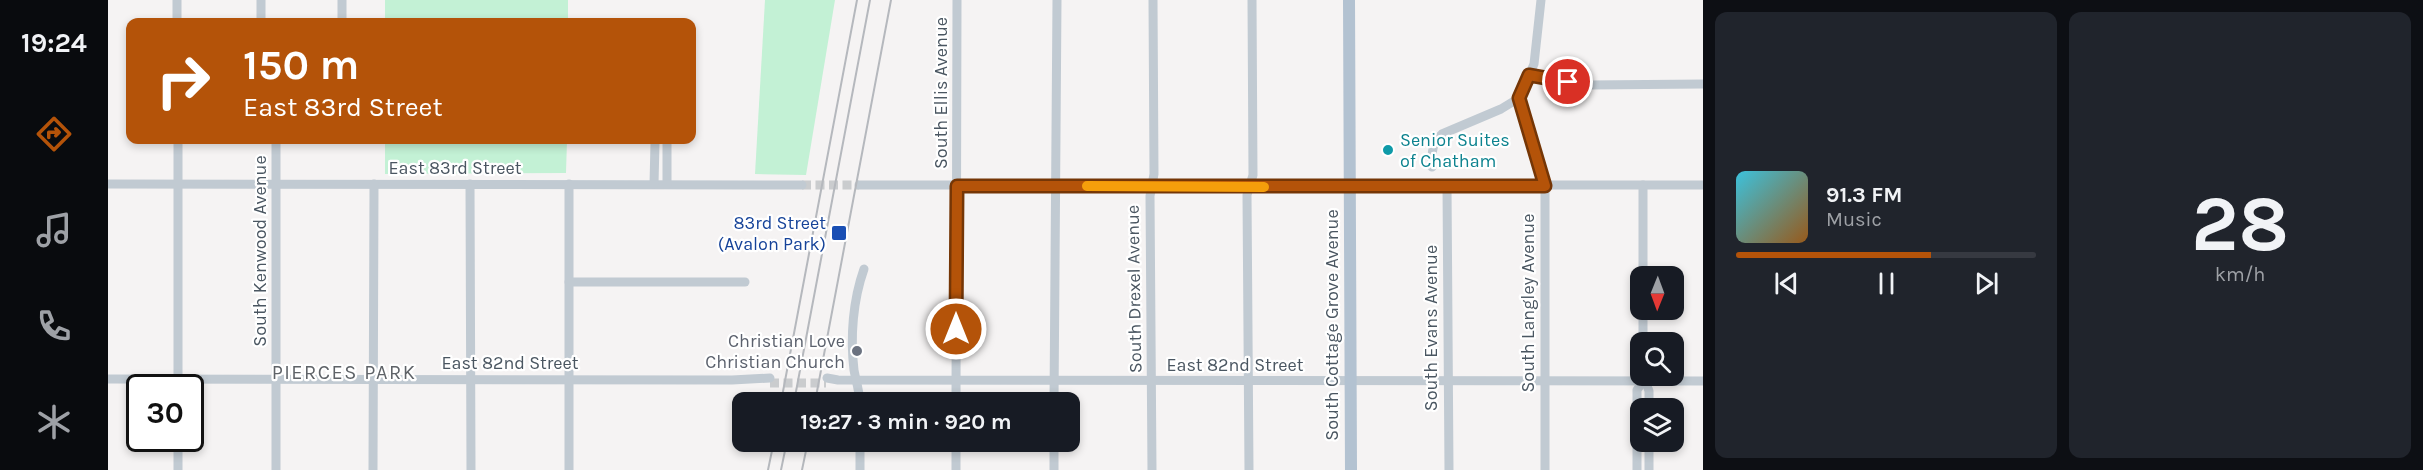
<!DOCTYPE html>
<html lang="en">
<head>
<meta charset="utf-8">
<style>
	:root { --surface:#171b24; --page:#20242c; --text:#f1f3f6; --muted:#9ea1a6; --line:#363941; --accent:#b45309 }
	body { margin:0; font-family:Karla,sans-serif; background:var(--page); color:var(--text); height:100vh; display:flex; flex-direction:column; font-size:22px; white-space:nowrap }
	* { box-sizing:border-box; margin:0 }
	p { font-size:20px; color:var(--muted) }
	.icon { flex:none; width:33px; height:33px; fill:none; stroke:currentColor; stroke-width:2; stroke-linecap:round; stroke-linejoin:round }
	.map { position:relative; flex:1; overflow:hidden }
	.side { display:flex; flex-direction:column; gap:12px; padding:12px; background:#0d0f14; width:720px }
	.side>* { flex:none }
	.top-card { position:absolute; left:18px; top:18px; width:570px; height:126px; border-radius:12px; box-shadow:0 3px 9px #0003; background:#b45309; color:#fff; overflow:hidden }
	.needle { width:39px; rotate:181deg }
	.fabs { position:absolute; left:1522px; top:266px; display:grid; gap:12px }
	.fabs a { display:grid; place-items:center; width:54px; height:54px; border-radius:12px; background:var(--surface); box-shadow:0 3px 9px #0003; font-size:30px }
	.speed { position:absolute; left:18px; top:374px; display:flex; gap:12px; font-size:30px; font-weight:700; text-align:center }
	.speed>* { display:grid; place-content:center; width:78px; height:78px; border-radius:50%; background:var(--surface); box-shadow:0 3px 9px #0003; line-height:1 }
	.speed .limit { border:3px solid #111; border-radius:9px; background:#fff; color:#111 }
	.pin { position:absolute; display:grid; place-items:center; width:51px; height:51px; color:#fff; margin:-26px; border:3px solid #fff; border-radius:50%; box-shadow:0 2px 6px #0007 }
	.me { position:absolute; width:66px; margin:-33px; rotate:0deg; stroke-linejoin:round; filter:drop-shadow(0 0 4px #0008) }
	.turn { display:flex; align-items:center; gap:21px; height:126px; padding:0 18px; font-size:27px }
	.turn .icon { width:78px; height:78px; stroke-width:2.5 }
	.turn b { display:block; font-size:42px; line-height:51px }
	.side .tile { flex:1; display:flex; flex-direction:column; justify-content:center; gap:9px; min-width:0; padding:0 21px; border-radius:12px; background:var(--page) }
	.side .dial { align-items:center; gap:0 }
	.dial b { font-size:78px; line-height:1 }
	.song { display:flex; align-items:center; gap:18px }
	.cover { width:72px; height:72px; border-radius:9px; background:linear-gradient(135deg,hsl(190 70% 55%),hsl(30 70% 35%)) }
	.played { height:6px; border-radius:3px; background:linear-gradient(90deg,var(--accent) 65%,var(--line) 65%) }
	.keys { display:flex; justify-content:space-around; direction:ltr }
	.side .tiles { flex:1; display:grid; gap:12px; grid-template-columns:repeat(2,1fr) }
	.trip { position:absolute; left:624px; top:392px; width:348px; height:60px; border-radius:12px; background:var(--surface); box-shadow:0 3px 9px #0003; font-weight:700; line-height:60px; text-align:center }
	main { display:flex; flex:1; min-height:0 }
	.dock { display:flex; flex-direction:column; width:108px; justify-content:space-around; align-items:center; background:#090b0e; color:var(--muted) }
	.dock .icon { width:42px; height:42px }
	.dock .on { color:var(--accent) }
	.dock b { font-size:27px; color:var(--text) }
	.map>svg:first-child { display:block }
	.green { fill:#c3f1d5 }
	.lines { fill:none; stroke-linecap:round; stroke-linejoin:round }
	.minor-tunnel { stroke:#caccce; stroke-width:9; stroke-dasharray:9 4.5; stroke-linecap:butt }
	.minor { stroke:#c1cad2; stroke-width:9 }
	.major { stroke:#b3c2d1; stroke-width:12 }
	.rail { stroke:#b5b8bd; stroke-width:2 }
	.route-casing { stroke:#753606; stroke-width:15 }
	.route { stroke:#b45309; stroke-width:10 }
	.slow { stroke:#f59e0b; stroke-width:10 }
	.culture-dot { fill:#0f9aa8; stroke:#fff; stroke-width:2 }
	.transit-dot { fill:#1a4fb4; stroke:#fff; stroke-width:2 }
	.worship-dot { fill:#6b7280; stroke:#fff; stroke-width:2 }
	.labels { text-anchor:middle; stroke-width:4.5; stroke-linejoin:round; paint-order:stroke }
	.street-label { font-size:18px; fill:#4a5661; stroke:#fff }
	.culture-label { font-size:18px; fill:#0d838f; stroke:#fff; text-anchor:start }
	.transit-label { font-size:18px; fill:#164399; stroke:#fff; text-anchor:end }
	.worship-label { font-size:18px; fill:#5b616d; stroke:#fff; text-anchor:end }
	.neighbourhood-label { font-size:20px; letter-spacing:1.5px; fill:#5f6368; stroke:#fff }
</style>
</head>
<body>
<main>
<nav class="dock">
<b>19:24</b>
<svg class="icon on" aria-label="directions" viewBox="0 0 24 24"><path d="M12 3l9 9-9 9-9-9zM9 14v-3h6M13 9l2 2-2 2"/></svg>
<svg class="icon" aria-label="music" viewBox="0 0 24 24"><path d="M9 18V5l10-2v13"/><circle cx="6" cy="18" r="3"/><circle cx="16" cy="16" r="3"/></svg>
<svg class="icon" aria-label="phone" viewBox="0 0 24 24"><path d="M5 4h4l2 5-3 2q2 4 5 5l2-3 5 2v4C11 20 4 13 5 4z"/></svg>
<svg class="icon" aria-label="climate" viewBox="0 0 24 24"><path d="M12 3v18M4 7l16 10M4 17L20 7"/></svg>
</nav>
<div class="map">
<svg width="1595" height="470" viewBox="0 0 1595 470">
	<rect width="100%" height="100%" fill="#f5f3f3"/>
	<g class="green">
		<rect x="277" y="0" width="183" height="22"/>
		<path d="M657 0H727L698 175 647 174Z"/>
		<path d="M277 140H459L458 173 277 174Z"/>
	</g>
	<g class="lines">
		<g class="minor-tunnel">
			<path d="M694 185H751"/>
			<path d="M662 383H718"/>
		</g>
		<g class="minor">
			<path d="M69 0V22"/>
			<path d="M153 0V22"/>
			<path d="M234 0V22"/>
			<path d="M1433 0 1426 64 1411 98 1437 185V470"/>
			<path d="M1421 75 1481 85 1595 84"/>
			<path d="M70 140V387"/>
			<path d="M1324 167C1324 153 1323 144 1334 134L1393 109 1411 98"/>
			<path d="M0 184 694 185"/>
			<path d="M362 184 363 470"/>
			<path d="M461 184V470"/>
			<path d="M546 184 547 143"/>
			<path d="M559 184V143"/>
			<path d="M751 185H1595"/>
			<path d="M1535 185V276"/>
			<path d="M1339 186 1341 470"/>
			<path d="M461 282H637"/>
			<path d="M1535 309V342"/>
			<path d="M1535 375 1541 391V408"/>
			<path d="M719 378 730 380 1595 381"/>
			<path d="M0 379 624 380 662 378"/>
			<path d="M752 402C751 390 748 381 746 370 742 337 745 300 756 269"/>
			<path d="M848 402 849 0"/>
			<path d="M946 402 949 0"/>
			<path d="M70 438V470"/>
			<path d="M848 441V470"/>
			<path d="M946 441V470"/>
			<path d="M1541 441V470"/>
			<path d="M168 470V140"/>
			<path d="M265 470 266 184"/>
			<path d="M752 470V441"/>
			<path d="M1044 470 1042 196 1046 174 1045 0"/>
			<path d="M1141 470 1139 195 1145 175 1144 0"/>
			<path d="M1529 470V390L1535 381"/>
		</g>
		<path class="major" d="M1241 0 1243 470"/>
		<g class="rail">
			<path d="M673 402 749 0"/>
			<path d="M686 402 762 0"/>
			<path d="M707 402 783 0"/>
			<path d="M660 470 666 441"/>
			<path d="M673 470 679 441"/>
			<path d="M694 470 700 441"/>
		</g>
	</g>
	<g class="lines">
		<g class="route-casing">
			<path id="route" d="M848 329 849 186H1437L1411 98 1421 75 1460 82"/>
		</g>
		<use href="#route" class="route"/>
		<path class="slow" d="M979 186 1156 187"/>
	</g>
	<circle class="culture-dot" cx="1280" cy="150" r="6"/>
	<rect class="transit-dot" x="723" y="225" width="16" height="16" rx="3"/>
	<circle class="worship-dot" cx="749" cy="351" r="6"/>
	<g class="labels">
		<g class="street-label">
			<text transform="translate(833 93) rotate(-90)" y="6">South Ellis Avenue</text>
			<text x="347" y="174">East 83rd Street</text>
			<text transform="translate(152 251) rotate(-90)" y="6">South Kenwood Avenue</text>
			<text transform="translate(1026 289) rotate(-91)" y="6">South Drexel Avenue</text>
			<text transform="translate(1420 303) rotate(-90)" y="6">South Langley Avenue</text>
			<text transform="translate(1224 325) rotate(-90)" y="6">South Cottage Grove Avenue</text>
			<text transform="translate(1323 328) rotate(-90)" y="6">South Evans Avenue</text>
			<text x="402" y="369">East 82nd Street</text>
			<text x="1127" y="371">East 82nd Street</text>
		</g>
		<g class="culture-label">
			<text x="1292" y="146">Senior Suites<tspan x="1292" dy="21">of Chatham</tspan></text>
		</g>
		<g class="transit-label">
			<text x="718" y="229">83rd Street<tspan x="718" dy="21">(Avalon Park)</tspan></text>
		</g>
		<g class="worship-label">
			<text x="737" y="347">Christian Love<tspan x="737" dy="21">Christian Church</tspan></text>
		</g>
		<g class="neighbourhood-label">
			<text x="236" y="379">PIERCES PARK</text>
		</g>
	</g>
</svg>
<div class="fabs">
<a><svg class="needle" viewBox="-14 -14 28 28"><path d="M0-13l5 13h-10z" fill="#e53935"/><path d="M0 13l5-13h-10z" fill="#9ea1a6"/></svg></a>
<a><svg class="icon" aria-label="search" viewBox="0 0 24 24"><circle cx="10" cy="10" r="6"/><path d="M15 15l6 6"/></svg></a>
<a><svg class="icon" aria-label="layers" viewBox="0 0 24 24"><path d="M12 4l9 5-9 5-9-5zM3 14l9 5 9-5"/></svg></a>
</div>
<div class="speed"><div class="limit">30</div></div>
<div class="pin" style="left:1460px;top:82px;background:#d93025"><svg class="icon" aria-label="arrive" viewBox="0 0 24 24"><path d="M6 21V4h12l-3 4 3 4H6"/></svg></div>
<svg class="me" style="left:848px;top:329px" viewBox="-20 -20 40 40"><circle r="17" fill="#b45309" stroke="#fff" stroke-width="3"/><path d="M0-11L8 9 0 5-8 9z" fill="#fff"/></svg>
<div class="trip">19:27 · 3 min · 920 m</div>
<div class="top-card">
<div class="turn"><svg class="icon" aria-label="right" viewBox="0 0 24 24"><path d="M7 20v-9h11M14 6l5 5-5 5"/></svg><div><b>150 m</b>East 83rd Street</div></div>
</div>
</div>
<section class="side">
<div class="tiles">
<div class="tile">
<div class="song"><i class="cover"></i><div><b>91.3 FM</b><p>Music</p></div></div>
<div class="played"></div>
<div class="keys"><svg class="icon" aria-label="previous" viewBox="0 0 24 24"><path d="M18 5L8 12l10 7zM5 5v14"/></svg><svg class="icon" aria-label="pause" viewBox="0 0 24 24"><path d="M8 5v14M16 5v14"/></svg><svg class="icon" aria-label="next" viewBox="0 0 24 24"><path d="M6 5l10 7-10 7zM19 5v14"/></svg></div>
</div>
<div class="tile dial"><b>28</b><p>km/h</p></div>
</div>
</section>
</main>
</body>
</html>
